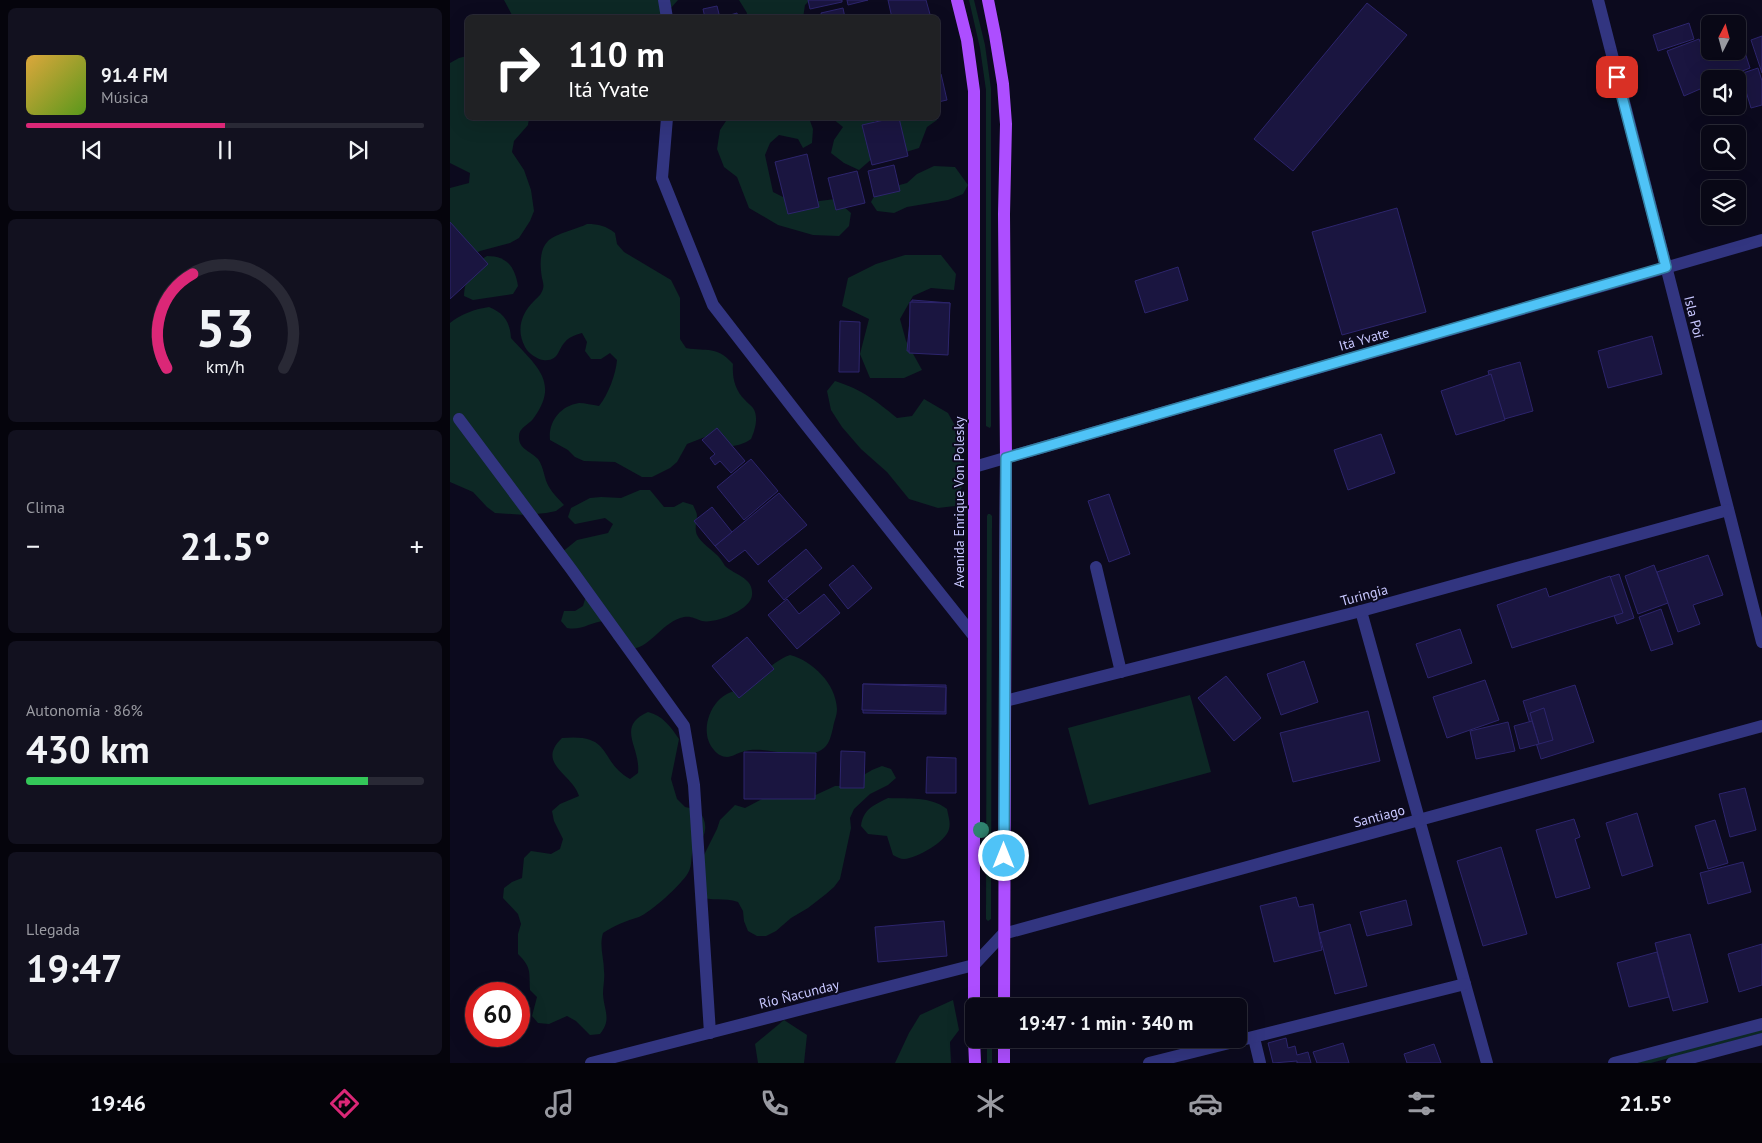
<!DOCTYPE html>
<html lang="es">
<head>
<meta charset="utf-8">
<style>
	:root { --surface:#090816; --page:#12111f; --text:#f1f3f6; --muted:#999aa1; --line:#292935; --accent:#db2777 }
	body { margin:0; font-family:"PT Sans",sans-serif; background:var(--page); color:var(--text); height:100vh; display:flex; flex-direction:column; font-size:19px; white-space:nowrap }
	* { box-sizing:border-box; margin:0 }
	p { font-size:16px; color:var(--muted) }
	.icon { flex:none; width:28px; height:28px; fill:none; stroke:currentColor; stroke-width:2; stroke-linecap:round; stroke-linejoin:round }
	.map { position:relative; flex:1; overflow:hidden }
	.details { display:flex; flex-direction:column; gap:8px; padding:8px; background:#05040c; width:450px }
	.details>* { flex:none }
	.guide { position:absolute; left:15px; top:15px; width:475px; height:105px; border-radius:8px; box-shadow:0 5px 20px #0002,0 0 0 1px var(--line); background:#202124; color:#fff; overflow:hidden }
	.needle { width:32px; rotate:6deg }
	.tools { position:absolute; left:1251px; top:15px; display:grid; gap:10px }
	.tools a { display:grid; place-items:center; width:45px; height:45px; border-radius:8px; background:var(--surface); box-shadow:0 5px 20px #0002,0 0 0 1px var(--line); font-size:25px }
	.speed { position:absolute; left:15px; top:982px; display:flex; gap:10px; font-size:25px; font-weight:700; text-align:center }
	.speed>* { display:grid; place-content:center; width:65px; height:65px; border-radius:50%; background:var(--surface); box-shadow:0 5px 20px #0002,0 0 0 1px var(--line); line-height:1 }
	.speed .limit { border:8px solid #d22; background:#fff; color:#111 }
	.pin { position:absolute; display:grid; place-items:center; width:42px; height:42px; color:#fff; margin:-21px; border-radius:10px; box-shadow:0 2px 8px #0006 }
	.me { position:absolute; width:55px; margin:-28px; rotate:0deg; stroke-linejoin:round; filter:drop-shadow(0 0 4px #0008) }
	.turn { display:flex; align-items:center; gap:18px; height:105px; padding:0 20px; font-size:22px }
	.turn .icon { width:65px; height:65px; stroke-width:2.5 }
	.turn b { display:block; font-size:35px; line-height:42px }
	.big { font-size:38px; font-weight:800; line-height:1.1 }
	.details .tile { flex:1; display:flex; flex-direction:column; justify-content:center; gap:8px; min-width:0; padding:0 18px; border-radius:8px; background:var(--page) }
	.details .dial { align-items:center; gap:0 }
	.dial svg { height:130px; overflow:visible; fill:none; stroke:var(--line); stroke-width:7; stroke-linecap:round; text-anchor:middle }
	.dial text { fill:var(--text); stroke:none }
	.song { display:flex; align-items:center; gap:15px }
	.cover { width:60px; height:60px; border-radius:8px; background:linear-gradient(135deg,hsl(40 70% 55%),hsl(90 70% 35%)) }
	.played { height:5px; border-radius:2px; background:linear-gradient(90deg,var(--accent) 50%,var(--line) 50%) }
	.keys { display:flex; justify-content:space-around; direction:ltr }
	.heat { display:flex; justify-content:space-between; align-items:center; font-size:28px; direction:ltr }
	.charge { height:8px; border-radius:4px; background:linear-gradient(90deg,#34c759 86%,var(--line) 0) }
	.trip { position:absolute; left:515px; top:998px; width:282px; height:50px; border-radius:8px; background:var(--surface); box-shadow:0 5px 20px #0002,0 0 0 1px var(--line); font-weight:800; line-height:50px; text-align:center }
	.tab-bar { display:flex; height:80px; justify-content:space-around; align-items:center; background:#040309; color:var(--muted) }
	.tab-bar .icon { width:35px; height:35px }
	.tab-bar .on { color:var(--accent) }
	.tab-bar b { font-size:22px; color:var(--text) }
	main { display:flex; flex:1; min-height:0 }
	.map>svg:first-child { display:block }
	.green { fill:#0d2825 }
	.building { fill:#1a1540; stroke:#2d256d }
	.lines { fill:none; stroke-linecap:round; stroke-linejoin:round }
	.lane { stroke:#323580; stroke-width:12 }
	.street { stroke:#323580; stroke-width:12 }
	.primary { stroke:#ad4eff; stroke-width:12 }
	.tree { fill:#2f836f }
	.route-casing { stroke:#337fa1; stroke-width:12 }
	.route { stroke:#4fc3f7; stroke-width:9 }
	.labels { text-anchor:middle; stroke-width:4; stroke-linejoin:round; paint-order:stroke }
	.street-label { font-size:14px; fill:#c8c7ff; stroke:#0c0a1e }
</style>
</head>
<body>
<main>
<section class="details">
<div class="tile">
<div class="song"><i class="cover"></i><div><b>91.4 FM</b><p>Música</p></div></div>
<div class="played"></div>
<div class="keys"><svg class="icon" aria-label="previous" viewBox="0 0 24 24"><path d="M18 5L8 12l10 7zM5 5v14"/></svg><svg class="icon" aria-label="pause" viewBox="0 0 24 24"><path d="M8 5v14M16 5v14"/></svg><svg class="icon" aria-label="next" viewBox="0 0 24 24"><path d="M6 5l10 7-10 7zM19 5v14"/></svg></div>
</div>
<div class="tile dial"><svg viewBox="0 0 100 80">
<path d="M14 69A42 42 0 1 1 86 69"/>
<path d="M14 69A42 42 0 0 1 30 11" stroke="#db2777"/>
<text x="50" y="56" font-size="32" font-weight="700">53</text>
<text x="50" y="72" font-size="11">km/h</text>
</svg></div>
<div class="tile"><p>Clima</p>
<div class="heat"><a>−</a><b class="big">21.5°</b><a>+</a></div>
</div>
<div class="tile"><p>Autonomía · 86%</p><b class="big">430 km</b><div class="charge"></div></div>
<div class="tile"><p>Llegada</p><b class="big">19:47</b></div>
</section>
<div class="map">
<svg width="1312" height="1063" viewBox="0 0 1312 1063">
	<rect width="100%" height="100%" fill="#0c0a1e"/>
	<g class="green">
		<path d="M54 0H228L220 9 207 18H126C114 12 103 16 91 17 83 19 72 17 63 17Z"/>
		<path d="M289 0H360L355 5 353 18 296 17 297 13Z"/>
		<path d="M519 0H524L535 45 541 89V426L540 428 536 426V90L530 48Z"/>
		<path d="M17 56 18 118H79L78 125 64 141 62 152 74 170 81 190 84 211 80 221 69 238 60 243 30 251 22 255 0 259V188L19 183 20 173 0 163V63L9 58Z"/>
		<path d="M488 104 491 105 487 120 477 127 469 148 456 152 446 134 443 118H488Z"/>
		<path d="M278 118H359L363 129 362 143 353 148 348 139 329 135 320 143 315 155 323 192 347 204 385 199 401 213 399 226 389 236 363 235 328 225 299 208 287 177 274 167 267 149 270 130Z"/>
		<path d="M382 118H425L423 129 424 157 409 170 394 163 381 153 384 140 393 127Z"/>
		<path d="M484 166 505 167 518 185 513 194 498 200 457 207 444 213 427 211 421 202 427 191 457 183 467 174Z"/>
		<path d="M137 224C149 224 156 226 165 233L167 244 174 252 221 280 230 298V339L236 348C258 352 266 345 283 364 282 378 285 390 295 400 297 403 301 405 303 408 309 417 305 430 301 439 285 450 271 447 255 437L237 444 227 462 220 468 202 477H192L165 462 134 461 125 457 118 450 100 440C98 422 110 406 129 403 135 403 142 405 149 406 158 395 166 374 167 360L160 353 151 359H141L135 351 137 342 132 333C125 335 119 337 115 342 108 349 109 362 93 360 87 359 78 353 75 347 66 330 71 314 84 301 88 297 91 295 93 289 94 285 93 282 92 278 90 266 89 250 98 241 105 234 127 229 137 224Z"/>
		<path d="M455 255H491L506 274 504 290 481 288 463 296 450 319 456 341 472 370 454 378H420L410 354 419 319 392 306 398 278 426 264Z"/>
		<path d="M37 256C57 256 65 267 68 286L63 294 23 300 14 296C14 281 23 263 37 256Z"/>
		<path d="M39 307C54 313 60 322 61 338 85 365 111 382 83 419 78 425 69 428 69 436 68 449 81 451 88 459 94 467 94 479 99 487 103 494 109 499 114 505L106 511 96 513 75 515 45 513 37 507 23 492 0 482V323C11 314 25 309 39 307Z"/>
		<path d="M385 381C413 390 425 400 447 418L462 416 474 399 498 413 509 433 513 450 511 468 512 486 505 506 488 508 459 499 437 472 411 449 392 427 381 410 377 391Z"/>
		<path d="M190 490H200L214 507H224L233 502 243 505C244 508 247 512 247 516 247 522 244 528 247 535 251 543 262 550 268 556 271 559 273 563 275 566 285 575 304 578 302 595 301 610 265 624 252 621 245 619 242 616 234 617 213 621 201 647 182 649 174 650 168 644 163 638L162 629 155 621C140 622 132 631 117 628L111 621 114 611H125L133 606 136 596 111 553 127 540 158 533 163 524 155 518 125 524 118 517 121 508 140 498 151 497 171 498Z"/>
		<path d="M538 514H540L542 516 541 919 538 921 536 919 537 516Z"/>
		<path d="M340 655C363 661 386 684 387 709 387 716 384 721 383 728 381 735 380 743 374 748 353 765 316 743 292 752 287 753 282 757 277 757 272 757 267 754 264 750 252 737 256 715 267 702 275 692 287 691 297 685 312 676 323 661 340 655Z"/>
		<path d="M740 695 761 772 639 805 618 728Z"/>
		<path d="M198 712C213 716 220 726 229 739L221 779 227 799 235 807 249 810C255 819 258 828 252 839 249 842 246 844 244 847 240 856 243 865 238 873 231 885 201 912 189 917 176 921 165 925 153 933 149 946 154 958 154 971 155 979 153 986 153 994 154 1011 162 1019 150 1034L140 1035 126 1021 117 1016 99 1024 88 1023 82 1016 87 997 80 990C79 972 82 968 68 954V934L71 924 68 914 53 898 54 888 62 882 72 878 74 858 81 851 101 854 110 849 113 839 104 821 102 811 110 804 129 796C123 774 85 764 112 738 164 733 148 761 180 779L188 773C191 747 165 727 198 712Z"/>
		<path d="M432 766 441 769 446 778 438 785 420 794 404 809 400 818 401 828 390 879 384 887 376 894 358 908 341 918 326 931 316 936H307L298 931 294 921 293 911 288 902C274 897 262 902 248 896L253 857 267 829 270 820 285 805 295 808 316 797 357 799 385 786H395L422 770Z"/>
		<path d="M438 798C459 799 480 796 497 809 498 815 501 823 499 829 496 842 467 858 454 859 450 859 447 857 443 855L437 836 418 834 411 826C413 809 424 805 438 798Z"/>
		<path d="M503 1000 509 1030 500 1042 501 1063H445L459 1033 470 1015Z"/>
		<path d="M334 1020 357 1035 354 1063H308L305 1044Z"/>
		<path d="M1312 1029V1033L1201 1063H1186Z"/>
		<rect x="537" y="1039" width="5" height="24"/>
	</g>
	<g class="building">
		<path d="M358 0H392V2L360 9Z"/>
		<path d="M397 0H418L398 5Z"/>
		<path d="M438 0H476L481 18H442Z"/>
		<path d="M917 3 957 35 843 171 804 139Z"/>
		<path d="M267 6 270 18H255L253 9Z"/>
		<path d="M393 8 395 18H372L371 13Z"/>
		<path d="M287 13 288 18H270Z"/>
		<path d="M1239 23 1244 39 1208 51 1203 35Z"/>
		<path d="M1312 36V73L1301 40Z"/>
		<path d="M1290 37 1300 68 1290 72V74L1308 68 1312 81V105L1301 108 1295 88 1288 90V79H1260V94L1257 86 1234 96 1217 51 1249 39 1253 49 1260 47V51H1288V38Z"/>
		<path d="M488 74 495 99 488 101Z"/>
		<path d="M491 74 497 100 488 102V75Z"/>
		<path d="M443 118H449L458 156 422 165 412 125Z"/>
		<path d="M357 154 369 207 338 214 325 162Z"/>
		<path d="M444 165 450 191 424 197 418 171Z"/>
		<path d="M407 171 415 203 386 210 378 178Z"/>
		<path d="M947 208 976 312 892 335 862 232Z"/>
		<path d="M0 222 38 264 0 299Z"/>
		<path d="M728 267 738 300 695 313 685 281Z"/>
		<path d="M462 300 500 303 496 354 457 351Z"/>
		<path d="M460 302 500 303 498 355 459 353Z"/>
		<path d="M390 321 410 322 409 372H389Z"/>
		<path d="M1202 336 1212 374 1158 388 1148 351Z"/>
		<path d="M1070 362 1083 411 1051 420 1038 371Z"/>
		<path d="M1041 374 1055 420 1006 435 991 391Z"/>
		<path d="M267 428 295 461 281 473 270 461 265 465 260 458 265 454 252 440Z"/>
		<path d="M931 434 945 473 898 490 884 450Z"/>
		<path d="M301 459 328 491 294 520 267 487Z"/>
		<path d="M329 493 357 525 308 565 295 550 279 562 265 546Z"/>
		<path d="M659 494 680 554 659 562 638 501Z"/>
		<path d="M262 507 282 532 265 546 244 521Z"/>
		<path d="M356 549 372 568 334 600 318 581Z"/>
		<path d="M1258 555 1273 595 1243 605 1250 624 1228 632 1207 572Z"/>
		<path d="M403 565 422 588 398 609 379 585Z"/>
		<path d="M1204 565 1218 603 1188 614 1175 576Z"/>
		<path d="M1169 574 1184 618 1167 624 1151 580Z"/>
		<path d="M1160 576 1173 613 1062 648 1047 605 1096 588 1099 597Z"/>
		<path d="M374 594 390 613 347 649 318 615 337 599 349 614Z"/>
		<path d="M1211 609 1223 644 1201 651 1189 617Z"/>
		<path d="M1010 629 1022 663 978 678 966 644Z"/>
		<path d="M297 637 324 669 289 698 262 666Z"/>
		<path d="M854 661 868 702 831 715 817 674Z"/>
		<path d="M776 676 811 718 784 741 748 698Z"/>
		<path d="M1035 680 1049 720 997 738 983 697Z"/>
		<path d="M413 684 496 685V714L413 713Z"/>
		<path d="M413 684 496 687 495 712 412 710Z"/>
		<path d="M1125 685 1144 742 1091 759 1073 701Z"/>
		<path d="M1094 708 1103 740 1089 744 1080 713Z"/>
		<path d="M918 711 930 761 843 782 830 733Z"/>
		<path d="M1082 721 1089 744 1070 749 1064 726Z"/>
		<path d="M1058 722 1065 751 1026 759 1020 731Z"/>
		<path d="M391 751 415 752 414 788H390Z"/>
		<path d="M294 752 366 753 365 799H294Z"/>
		<path d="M477 757 506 758V793H476Z"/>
		<path d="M1295 788 1306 830 1280 837 1269 794Z"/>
		<path d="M1187 813 1203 866 1172 876 1156 823Z"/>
		<path d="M1124 819 1130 837 1125 839 1140 888 1106 898 1086 830Z"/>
		<path d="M1265 820 1278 863 1258 869 1245 826Z"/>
		<path d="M1051 847 1077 934 1033 946 1007 861Z"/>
		<path d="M1293 862 1301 892 1258 904 1250 873Z"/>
		<path d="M846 897 849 907 863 904 872 950 824 962 810 906Z"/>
		<path d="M956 900 962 925 917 936 910 912Z"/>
		<path d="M494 921 497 956 428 962 425 927Z"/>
		<path d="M900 924 917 986 885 994 869 933Z"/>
		<path d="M1240 934 1258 1002 1223 1011 1205 943Z"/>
		<path d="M1312 944V985L1289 992 1278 954Z"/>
		<path d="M1207 952 1219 997 1179 1007 1167 963Z"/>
		<path d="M836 1038 838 1048 845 1046 847 1055 858 1052 861 1063H847V1061L823 1063 818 1043Z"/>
		<path d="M893 1043 899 1063H867L863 1052Z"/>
		<path d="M984 1044 991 1063H957L954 1054Z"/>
	</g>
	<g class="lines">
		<g class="lane">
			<path d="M9 419 121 569 234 726 244 785 260 1033"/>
			<path d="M646 567 671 672"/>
			<path d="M1164 1063 1312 1024"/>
			<path d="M1222 1063 1312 1039"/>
		</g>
		<g class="street">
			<path d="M214 0 217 18"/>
			<path d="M1148 0 1312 642"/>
			<path d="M217 118 212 178 263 305 353 421 523 635"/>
			<path d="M524 467 1312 240"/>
			<path d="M911 611 1037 1063"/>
			<path d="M555 701 911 611 1278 510"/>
			<path d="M804 1038 810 1063"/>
			<path d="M141 1063 524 965 553 934 1312 726"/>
			<path d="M699 1063 1015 984"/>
		</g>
		<g class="primary">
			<path d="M507 0 517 40 524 91V1006"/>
			<path d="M538 0 545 35 553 84 556 124 554 214 556 458 554 1006"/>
			<path d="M524 1039 525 1063"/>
			<path d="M554 1039V1063"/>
		</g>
	</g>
	<circle class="tree" cx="531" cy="830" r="8"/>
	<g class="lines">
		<g class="route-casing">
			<path id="route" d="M554 856 556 458 1216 267 1167 77"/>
		</g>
		<use href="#route" class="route"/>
	</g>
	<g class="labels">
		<g class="street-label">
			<text transform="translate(1244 317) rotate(76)" y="5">Isla Poi</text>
			<text transform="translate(914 339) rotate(-16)" y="5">Itá Yvate</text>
			<text transform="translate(509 502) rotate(-90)" y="5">Avenida Enrique Von Polesky</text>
			<text transform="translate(914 595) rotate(-15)" y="5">Turingia</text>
			<text transform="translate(929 816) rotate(-15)" y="5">Santiago</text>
			<text transform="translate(349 994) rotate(-14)" y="5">Río Ñacunday</text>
		</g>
	</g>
</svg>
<div class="tools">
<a><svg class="needle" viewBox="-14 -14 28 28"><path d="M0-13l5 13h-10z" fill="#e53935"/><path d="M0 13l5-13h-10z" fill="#999aa1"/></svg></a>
<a><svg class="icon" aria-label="sound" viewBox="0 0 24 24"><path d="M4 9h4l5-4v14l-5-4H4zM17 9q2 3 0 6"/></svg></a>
<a><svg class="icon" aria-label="search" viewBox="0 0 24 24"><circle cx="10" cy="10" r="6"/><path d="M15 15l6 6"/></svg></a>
<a><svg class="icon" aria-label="layers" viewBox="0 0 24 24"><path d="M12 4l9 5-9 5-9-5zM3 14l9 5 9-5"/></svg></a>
</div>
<div class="speed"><div class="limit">60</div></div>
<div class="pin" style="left:1167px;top:77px;background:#d93025"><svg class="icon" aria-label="arrive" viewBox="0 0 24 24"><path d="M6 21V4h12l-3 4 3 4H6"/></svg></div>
<svg class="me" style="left:554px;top:856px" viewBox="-20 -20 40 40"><circle r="17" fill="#4fc3f7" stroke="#fff" stroke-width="3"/><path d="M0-11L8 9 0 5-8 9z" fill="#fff"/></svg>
<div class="trip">19:47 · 1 min · 340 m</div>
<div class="guide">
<div class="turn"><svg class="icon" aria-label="right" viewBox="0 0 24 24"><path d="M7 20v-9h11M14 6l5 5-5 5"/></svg><div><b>110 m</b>Itá Yvate</div></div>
</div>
</div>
</main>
<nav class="tab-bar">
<b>19:46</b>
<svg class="icon on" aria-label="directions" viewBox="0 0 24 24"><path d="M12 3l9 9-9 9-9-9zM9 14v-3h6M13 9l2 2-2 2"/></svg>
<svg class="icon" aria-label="music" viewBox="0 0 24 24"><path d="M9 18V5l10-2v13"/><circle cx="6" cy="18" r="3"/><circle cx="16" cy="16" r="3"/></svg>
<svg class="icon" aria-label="phone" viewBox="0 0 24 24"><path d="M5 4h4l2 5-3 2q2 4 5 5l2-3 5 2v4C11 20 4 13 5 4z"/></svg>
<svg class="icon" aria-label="climate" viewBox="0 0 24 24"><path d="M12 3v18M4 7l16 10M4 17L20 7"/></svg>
<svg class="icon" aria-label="car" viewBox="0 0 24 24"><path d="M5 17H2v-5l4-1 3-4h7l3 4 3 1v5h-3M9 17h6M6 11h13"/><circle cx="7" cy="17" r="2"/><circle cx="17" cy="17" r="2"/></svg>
<svg class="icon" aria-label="filters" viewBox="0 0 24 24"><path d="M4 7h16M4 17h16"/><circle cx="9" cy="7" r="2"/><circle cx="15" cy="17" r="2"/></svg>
<b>21.5°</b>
</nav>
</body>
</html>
